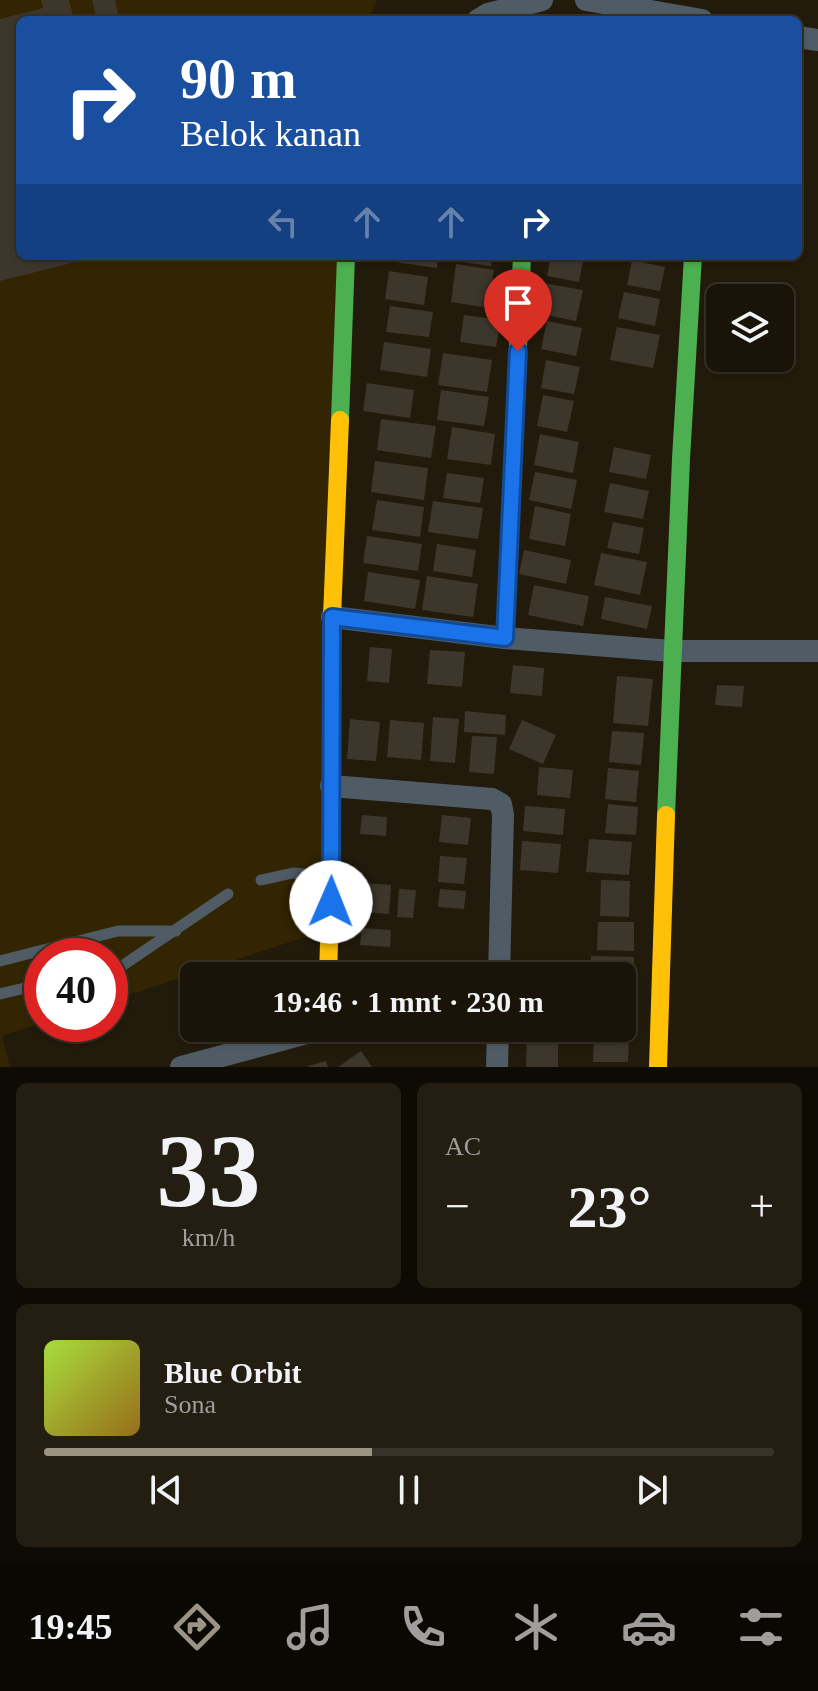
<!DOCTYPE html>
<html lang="id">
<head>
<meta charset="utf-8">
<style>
	:root { --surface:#1a1408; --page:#231d12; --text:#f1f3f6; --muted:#9f9e9c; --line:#383329; --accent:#9b9383 }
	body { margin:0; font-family:Georgia,serif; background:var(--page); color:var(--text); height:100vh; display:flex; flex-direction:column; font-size:30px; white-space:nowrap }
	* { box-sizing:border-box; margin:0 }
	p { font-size:26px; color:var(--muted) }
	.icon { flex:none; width:44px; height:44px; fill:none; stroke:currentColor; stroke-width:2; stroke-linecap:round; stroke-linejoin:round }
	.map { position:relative; height:1067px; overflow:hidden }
	.details { display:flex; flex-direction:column; gap:16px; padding:16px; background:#0e0b04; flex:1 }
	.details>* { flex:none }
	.hud { position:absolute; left:16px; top:16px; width:786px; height:244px; border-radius:12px; box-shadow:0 2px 6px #0004,0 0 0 2px var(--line); background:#1a4fa0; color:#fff; overflow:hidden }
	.fabs { position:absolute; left:706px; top:284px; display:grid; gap:16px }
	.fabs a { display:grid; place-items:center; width:88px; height:88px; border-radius:12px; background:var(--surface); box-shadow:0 2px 6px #0004,0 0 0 2px var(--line); font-size:40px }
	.speed { position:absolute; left:24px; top:938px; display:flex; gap:16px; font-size:40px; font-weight:700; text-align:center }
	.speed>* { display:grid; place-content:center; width:104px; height:104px; border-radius:50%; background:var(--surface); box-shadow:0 2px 6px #0004,0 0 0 2px var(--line); line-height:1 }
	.speed .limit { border:12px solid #d22; background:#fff; color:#111 }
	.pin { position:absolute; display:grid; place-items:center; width:68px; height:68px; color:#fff; margin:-82px -34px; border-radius:50% 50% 50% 0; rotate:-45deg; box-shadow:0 0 8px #0007 }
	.pin .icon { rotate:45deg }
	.me { position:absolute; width:88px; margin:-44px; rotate:1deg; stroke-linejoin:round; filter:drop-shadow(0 0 6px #0008) }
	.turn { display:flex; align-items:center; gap:28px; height:168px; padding:0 32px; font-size:36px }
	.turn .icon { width:104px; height:104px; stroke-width:2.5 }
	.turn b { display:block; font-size:56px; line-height:68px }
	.lanes { display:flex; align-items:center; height:76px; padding:0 32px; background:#0003; justify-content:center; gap:40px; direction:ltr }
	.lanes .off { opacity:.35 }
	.big { font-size:60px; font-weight:700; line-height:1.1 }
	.details .tile { flex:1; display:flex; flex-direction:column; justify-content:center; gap:12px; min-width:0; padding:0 28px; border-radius:12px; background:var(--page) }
	.details .dial { align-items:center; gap:0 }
	.dial b { font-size:104px; line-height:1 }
	.song { display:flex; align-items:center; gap:24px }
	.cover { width:96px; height:96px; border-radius:12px; background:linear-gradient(135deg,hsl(80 70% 55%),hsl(40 70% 35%)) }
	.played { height:8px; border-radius:4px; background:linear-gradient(90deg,var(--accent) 45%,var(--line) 45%) }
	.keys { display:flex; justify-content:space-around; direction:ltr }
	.heat { display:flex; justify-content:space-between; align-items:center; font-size:44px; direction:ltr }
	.details .tiles { flex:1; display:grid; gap:16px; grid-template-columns:1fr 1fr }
	.tile:last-child { grid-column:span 2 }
	.trip { position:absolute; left:180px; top:962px; width:456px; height:80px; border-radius:12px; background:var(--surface); box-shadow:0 2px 6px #0004,0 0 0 2px var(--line); font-weight:700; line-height:80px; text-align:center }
	.dock { display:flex; height:128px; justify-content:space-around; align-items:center; background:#0a0803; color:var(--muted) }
	.dock .icon { width:56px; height:56px }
	.dock .selected { color:var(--accent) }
	.dock b { font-size:36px; color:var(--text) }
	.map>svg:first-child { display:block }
	.built { fill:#332501 }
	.building { fill:#3d372b }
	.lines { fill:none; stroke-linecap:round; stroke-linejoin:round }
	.lane { stroke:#4f5c66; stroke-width:11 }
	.street { stroke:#4f5c66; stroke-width:22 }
	.fast { stroke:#4caf50; stroke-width:18 }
	.slow { stroke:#ffc107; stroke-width:18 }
	.route-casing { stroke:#114b97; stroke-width:20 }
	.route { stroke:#1a73e8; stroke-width:14 }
</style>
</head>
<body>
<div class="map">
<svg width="818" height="1067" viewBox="0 0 818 1067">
	<rect width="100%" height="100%" fill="#221b0b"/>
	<path class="built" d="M0 0H377L368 20H20V256H338L330 929 110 1001V956H42V1023L2 1036 10 1067H0Z"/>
	<g class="building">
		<path d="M41 0H69L74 20H20V256L95 257 0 281V19L43 8Z"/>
		<path d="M92 0H115L119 20H97Z"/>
		<path d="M374 256H438L437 268 374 259Z"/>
		<path d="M463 256H492L491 266 462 262Z"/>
		<path d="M551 256H584L579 282 547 276Z"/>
		<path d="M632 260 665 267 660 291 627 285Z"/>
		<path d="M456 264 494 270 489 308 451 302Z"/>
		<path d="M389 271 428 277 424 305 385 299Z"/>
		<path d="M543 283 583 290 576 321 537 313Z"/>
		<path d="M624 292 660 299 655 326 618 318Z"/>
		<path d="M390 306 433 312 429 337 386 332Z"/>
		<path d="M464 315 501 320 496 347 460 342Z"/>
		<path d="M547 321 582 328 576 356 541 349Z"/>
		<path d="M617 327 660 335 653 368 610 360Z"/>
		<path d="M384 342 431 349 427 377 380 370Z"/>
		<path d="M443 353 492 360 487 392 438 385Z"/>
		<path d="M546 360 580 367 574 394 541 388Z"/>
		<path d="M367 383 414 390 410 418 363 411Z"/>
		<path d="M441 390 489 397 484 426 437 420Z"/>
		<path d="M543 395 574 401 567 432 537 426Z"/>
		<path d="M381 419 436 426 431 458 377 450Z"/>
		<path d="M452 427 495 434 491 465 447 459Z"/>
		<path d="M540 434 579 442 573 473 534 465Z"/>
		<path d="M614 447 651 455 646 479 609 472Z"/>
		<path d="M375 461 428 468 424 500 371 492Z"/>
		<path d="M535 472 577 480 571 509 529 500Z"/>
		<path d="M447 473 484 478 480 503 443 498Z"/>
		<path d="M610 483 649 491 643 519 604 512Z"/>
		<path d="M377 500 424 507 420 537 372 530Z"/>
		<path d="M433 501 483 508 478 539 428 532Z"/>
		<path d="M535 506 571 514 565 546 529 539Z"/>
		<path d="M613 522 644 528 639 554 607 548Z"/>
		<path d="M367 536 422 544 418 571 363 563Z"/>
		<path d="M437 544 476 550 472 577 433 571Z"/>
		<path d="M524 550 571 560 566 584 519 574Z"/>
		<path d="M601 553 647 562 640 595 594 585Z"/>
		<path d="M368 572 420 580 415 609 364 601Z"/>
		<path d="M427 576 478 584 473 617 422 610Z"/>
		<path d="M534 585 589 596 583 626 528 615Z"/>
		<path d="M605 597 652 606 647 629 601 619Z"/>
		<path d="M370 647 392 649 389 683 367 681Z"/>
		<path d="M430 650 465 652 462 687 427 684Z"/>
		<path d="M513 665 544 668 542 696 510 693Z"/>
		<path d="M617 676 653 679 648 726 613 723Z"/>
		<path d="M717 685 744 686 742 707 715 705Z"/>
		<path d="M465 711 506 715 505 735 464 732Z"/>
		<path d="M433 717 459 719 455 763 430 761Z"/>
		<path d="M350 719 380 722 376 761 347 759Z"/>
		<path d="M390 720 424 723 421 760 387 757Z"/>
		<path d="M522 720 556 735 543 764 509 749Z"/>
		<path d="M612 731 644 733 641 765 609 762Z"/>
		<path d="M472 736 497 737 494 774 469 772Z"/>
		<path d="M539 767 573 770 570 798 537 795Z"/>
		<path d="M608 768 639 771 636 802 605 799Z"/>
		<path d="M608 804 638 807 636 835 605 833Z"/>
		<path d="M525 806 565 809 563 835 523 831Z"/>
		<path d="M362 815 387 817 386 836 360 834Z"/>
		<path d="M442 815 471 818 468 845 439 842Z"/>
		<path d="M589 839 632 842 629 875 586 872Z"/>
		<path d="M522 841 561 844 558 873 520 870Z"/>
		<path d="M440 856 467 858 464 884 438 882Z"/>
		<path d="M601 880 630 881 629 917 600 916Z"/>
		<path d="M352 882 391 885 389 914 349 911Z"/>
		<path d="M399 889 416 890 413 918 397 917Z"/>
		<path d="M440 889 466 891 464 909 438 907Z"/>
		<path d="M598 922H634V951L597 950Z"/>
		<path d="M362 928 391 930 390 947 360 945Z"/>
		<path d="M591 956 634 957 633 989H622V976H590Z"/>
		<path d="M361 960 391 962 390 976H359Z"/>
		<rect x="529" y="962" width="28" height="14"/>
		<path d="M622 993H635L634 1026H622Z"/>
		<path d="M594 1033 629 1034 628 1062H593Z"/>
		<path d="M527 1035H558V1067H526Z"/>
		<path d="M361 1051 372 1067H338Z"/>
		<path d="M326 1061 328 1067H308V1066Z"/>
	</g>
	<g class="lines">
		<g class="lane">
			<path d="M261 880 293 873 328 876"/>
			<path d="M0 961 118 931H176"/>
			<path d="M110 969 122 966 228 894"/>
			<path d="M0 994 42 984"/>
		</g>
		<g class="street">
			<path d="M586 0 702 20"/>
			<path d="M478 20 488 14 542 0"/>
			<path d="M798 37 818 40"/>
			<path d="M332 617 505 638 672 651H818"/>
			<path d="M331 786 492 799 501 804 503 815 499 976"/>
			<path d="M181 1067 311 1032 319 1028"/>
			<path d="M497 1067 498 1028"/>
		</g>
		<g class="fast">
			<path d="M340 420 346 256"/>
			<path d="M505 638 522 256"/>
			<path d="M666 815 681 459 693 256"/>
		</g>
		<g class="slow">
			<path d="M328 976 331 876 332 617 340 420"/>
			<path d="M658 1067 666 815"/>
		</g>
	</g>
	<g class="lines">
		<g class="route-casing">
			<path id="route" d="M331 902 332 617 505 638 518 351"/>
		</g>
		<use href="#route" class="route"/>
	</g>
</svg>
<div class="fabs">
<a><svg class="icon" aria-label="layers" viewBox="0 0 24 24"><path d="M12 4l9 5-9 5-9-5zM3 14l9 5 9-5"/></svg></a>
</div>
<div class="speed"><div class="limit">40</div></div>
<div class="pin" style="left:518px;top:351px;background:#d93025"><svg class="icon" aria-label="arrive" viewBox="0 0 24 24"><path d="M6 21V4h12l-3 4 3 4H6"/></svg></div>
<svg class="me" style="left:331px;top:902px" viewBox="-20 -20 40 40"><circle r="19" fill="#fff"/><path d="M0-13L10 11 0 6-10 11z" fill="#1a73e8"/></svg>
<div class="trip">19:46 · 1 mnt · 230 m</div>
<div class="hud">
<div class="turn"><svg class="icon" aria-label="right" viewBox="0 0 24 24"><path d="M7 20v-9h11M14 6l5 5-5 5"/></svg><div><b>90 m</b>Belok kanan</div></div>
<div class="lanes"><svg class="icon off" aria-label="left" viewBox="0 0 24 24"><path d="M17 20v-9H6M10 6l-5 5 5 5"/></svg><svg class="icon off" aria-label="ahead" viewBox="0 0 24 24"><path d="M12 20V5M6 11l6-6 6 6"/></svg><svg class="icon off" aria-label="ahead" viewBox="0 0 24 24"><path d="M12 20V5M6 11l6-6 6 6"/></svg><svg class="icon" aria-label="right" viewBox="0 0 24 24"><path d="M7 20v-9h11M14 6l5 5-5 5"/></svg></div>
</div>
</div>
<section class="details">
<div class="tiles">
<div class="tile dial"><b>33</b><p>km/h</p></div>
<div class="tile"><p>AC</p>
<div class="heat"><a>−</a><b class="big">23°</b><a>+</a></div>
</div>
<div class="tile">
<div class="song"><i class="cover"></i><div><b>Blue Orbit</b><p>Sona</p></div></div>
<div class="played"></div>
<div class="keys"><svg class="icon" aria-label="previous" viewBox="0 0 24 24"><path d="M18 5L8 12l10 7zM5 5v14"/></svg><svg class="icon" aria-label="pause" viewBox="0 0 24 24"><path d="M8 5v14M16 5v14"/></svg><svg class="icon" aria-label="next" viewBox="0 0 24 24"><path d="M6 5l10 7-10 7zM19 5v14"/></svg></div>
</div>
</div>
</section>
<nav class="dock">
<b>19:45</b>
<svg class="icon selected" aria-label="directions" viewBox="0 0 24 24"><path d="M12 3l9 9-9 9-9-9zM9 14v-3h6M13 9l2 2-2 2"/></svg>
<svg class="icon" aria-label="music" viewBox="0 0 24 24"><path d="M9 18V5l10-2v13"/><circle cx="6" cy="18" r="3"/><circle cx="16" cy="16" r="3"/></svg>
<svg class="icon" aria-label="phone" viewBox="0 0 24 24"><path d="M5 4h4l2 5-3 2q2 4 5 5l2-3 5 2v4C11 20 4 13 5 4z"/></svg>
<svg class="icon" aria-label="climate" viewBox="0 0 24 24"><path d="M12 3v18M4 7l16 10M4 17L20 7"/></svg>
<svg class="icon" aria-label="car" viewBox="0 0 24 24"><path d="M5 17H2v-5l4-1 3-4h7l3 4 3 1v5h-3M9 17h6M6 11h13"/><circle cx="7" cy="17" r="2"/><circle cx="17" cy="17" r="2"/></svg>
<svg class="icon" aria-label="filters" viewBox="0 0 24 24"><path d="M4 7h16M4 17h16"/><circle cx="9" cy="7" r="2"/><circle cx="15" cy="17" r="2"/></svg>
</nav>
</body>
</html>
